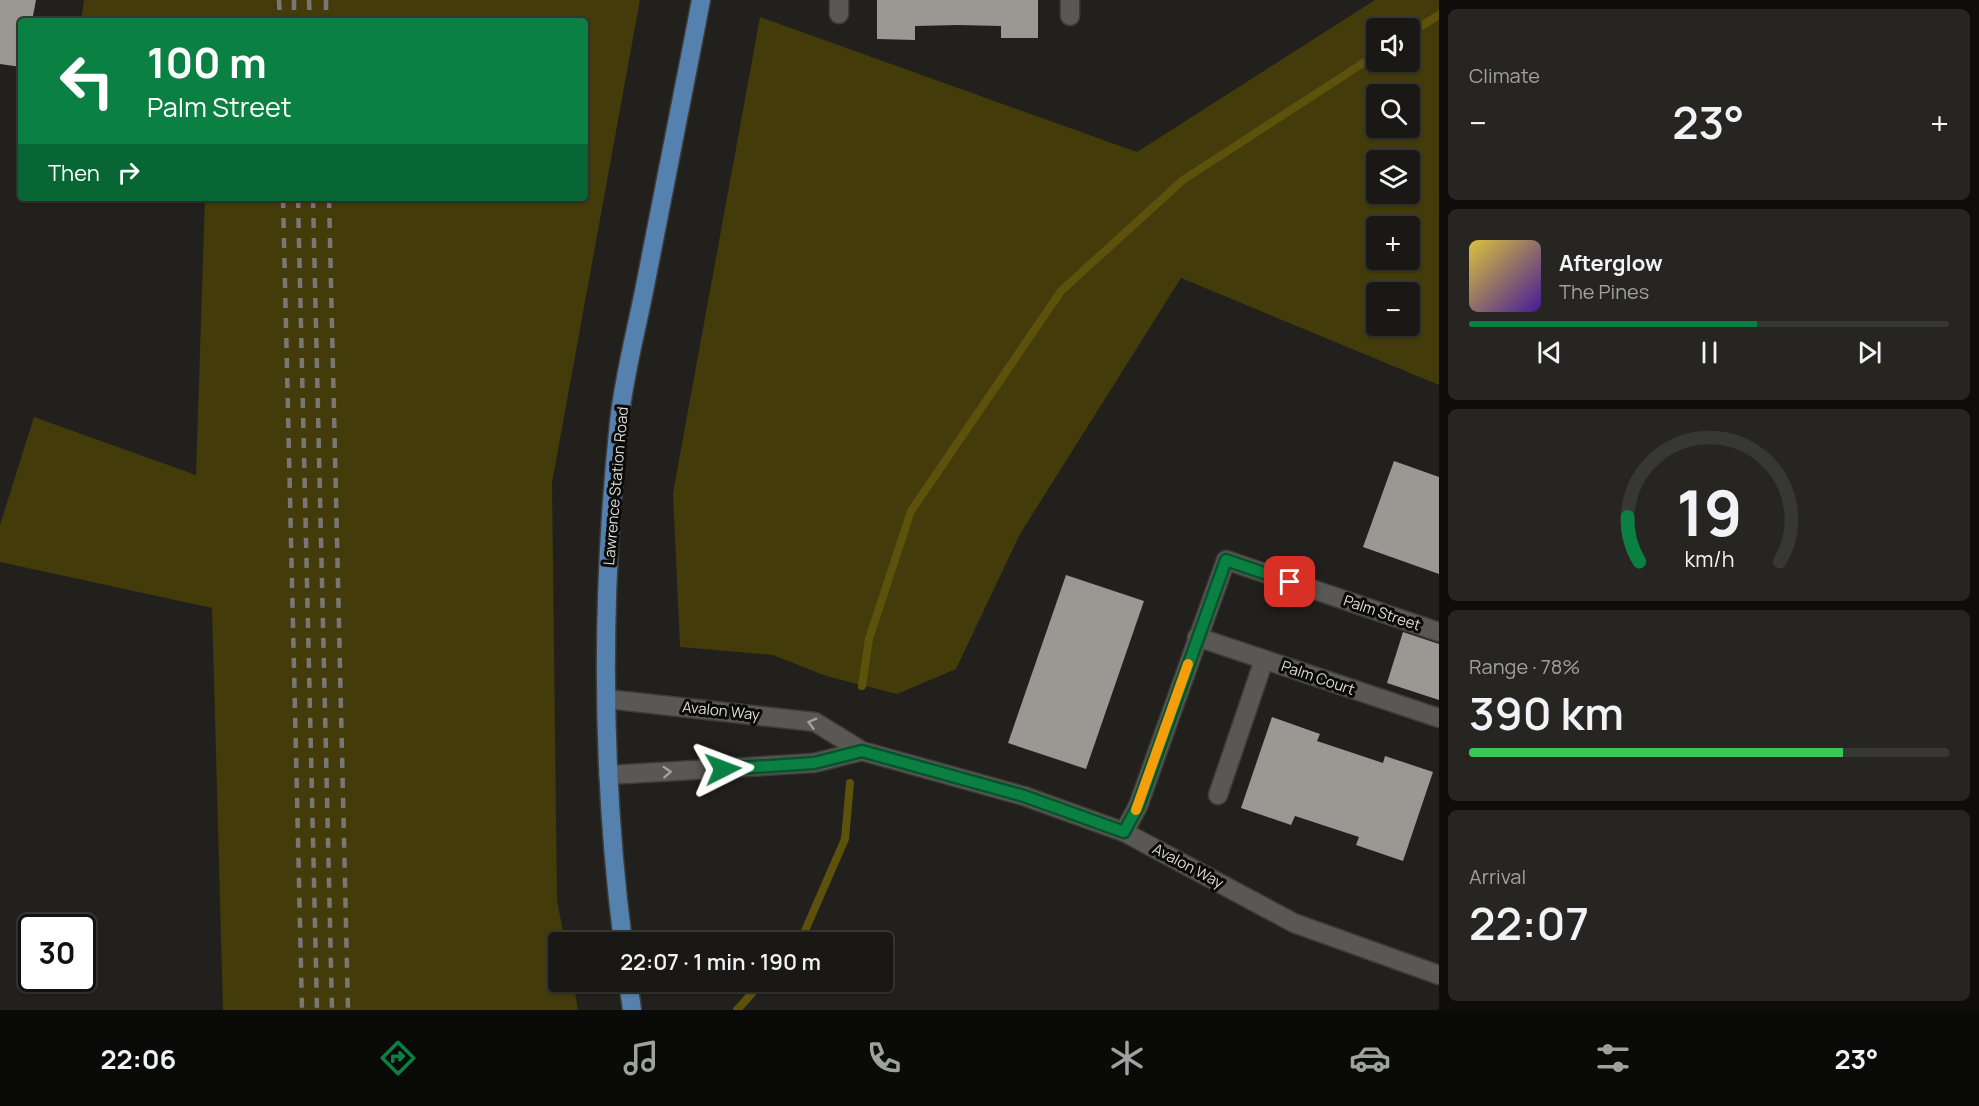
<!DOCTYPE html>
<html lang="en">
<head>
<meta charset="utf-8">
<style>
	:root { --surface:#191815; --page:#262522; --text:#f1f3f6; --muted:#9fa0a0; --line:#373734; --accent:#0b8043 }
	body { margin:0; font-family:Manrope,sans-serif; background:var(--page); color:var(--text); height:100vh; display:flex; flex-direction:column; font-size:22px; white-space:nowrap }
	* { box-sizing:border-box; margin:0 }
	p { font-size:20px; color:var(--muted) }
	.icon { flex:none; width:33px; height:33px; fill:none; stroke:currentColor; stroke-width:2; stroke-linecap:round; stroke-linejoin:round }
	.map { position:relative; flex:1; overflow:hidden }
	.sheet { display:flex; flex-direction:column; gap:9px; padding:9px; background:#0e0d0c; width:540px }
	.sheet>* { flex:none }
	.top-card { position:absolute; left:18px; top:18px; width:570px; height:183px; border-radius:6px; box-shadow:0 2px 4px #0004,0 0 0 2px var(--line); background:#0b8043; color:#fff; overflow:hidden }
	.buttons { position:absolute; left:1366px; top:18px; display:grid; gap:12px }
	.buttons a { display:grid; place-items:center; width:54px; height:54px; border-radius:6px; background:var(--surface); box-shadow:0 2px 4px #0004,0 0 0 2px var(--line); font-size:30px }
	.speed { position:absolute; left:18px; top:914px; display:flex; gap:12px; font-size:30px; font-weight:700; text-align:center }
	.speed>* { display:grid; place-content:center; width:78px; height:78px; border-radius:50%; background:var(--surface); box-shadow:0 2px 4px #0004,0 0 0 2px var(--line); line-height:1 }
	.speed .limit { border:3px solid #111; border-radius:9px; background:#fff; color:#111 }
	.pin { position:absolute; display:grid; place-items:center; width:51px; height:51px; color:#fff; margin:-26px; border-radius:12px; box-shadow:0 3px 9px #0006 }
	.me { position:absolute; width:66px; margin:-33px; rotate:87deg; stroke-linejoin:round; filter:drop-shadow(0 0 4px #0008) }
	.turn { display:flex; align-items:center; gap:21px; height:126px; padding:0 30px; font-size:27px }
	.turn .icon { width:78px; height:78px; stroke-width:2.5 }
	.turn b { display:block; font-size:42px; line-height:51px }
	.then { display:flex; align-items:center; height:57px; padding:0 30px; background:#0003; gap:12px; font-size:22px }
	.big { font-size:45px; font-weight:600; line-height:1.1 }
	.sheet .card { flex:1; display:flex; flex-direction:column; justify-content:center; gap:9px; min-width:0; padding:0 21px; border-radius:9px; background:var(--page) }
	.sheet .dial { align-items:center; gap:0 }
	.dial svg { height:156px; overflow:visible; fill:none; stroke:var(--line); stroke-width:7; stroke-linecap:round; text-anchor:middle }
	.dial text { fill:var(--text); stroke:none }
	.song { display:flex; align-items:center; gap:18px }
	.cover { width:72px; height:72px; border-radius:9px; background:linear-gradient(135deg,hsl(50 70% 55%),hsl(260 70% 35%)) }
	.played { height:6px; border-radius:3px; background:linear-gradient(90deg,var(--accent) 60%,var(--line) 60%) }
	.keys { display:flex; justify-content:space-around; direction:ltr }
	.heat { display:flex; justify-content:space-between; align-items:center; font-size:33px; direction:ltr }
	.charge { height:9px; border-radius:4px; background:linear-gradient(90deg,#34c759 78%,var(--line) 0) }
	.trip { position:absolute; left:548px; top:932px; width:345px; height:60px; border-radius:6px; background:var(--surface); box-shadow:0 2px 4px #0004,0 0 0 2px var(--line); font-weight:600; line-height:60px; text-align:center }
	.tabs { display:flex; height:96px; justify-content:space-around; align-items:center; background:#0a0a08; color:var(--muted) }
	.tabs .icon { width:42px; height:42px }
	.tabs .active { color:var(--accent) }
	.tabs b { font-size:27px; color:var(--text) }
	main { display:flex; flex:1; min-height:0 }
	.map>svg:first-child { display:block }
	.green { fill:#433b0a; fill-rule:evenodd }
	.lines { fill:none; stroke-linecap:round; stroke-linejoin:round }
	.stream { stroke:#5d520c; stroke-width:8 }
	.building { fill:#999893 }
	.minor-casing { stroke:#3d3c3a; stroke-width:21 }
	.major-casing { stroke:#3d3c3a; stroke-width:21 }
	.minor { stroke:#595854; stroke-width:18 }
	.major { stroke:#5581af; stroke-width:18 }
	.rail { stroke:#787774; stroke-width:4.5; stroke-dasharray:10 10; stroke-linecap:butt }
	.oneway { stroke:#a2a19e }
	.route-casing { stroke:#07532c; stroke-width:15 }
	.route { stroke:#0b8043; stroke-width:10 }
	.slow { stroke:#f59e0b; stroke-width:10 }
	.labels { text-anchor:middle; stroke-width:6; stroke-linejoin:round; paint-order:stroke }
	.street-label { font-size:15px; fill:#dddcda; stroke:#0a0a08 }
</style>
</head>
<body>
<main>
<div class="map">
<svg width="1439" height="1010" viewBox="0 0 1439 1010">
	<rect width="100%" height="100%" fill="#21201c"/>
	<g class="green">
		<path d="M84 0H640L552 483 557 900 565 942H558V981H573L578 1010H223L212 608 0 562V525L34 417 196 475 205 198H585V21H81Z"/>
		<path d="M1375 0H1439V385L1181 278 1020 534 956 669 897 694 826 676 773 655 680 647 673 493 760 17 1137 152ZM1377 28H1410V62H1377ZM1377 94H1410V128H1377ZM1377 160H1410V194H1377ZM1377 226H1410V260H1377ZM1377 292H1410V326H1377Z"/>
	</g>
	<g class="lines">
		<g class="stream">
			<path d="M1410 33 1439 15"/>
			<path d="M862 686 869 639 911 511 1061 291 1183 180 1377 54"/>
			<path d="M796 942 804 933 845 839 850 783"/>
			<path d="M737 1010 763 981"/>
		</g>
	</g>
	<g class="building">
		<path d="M0 0H36L32 21H21V67L0 64Z"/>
		<path d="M877 0H1038V38H1001V26L958 25 915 26V40L877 39Z"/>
		<path d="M1394 461 1439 477V574L1363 547Z"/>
		<path d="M1066 575 1144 601 1086 769 1008 743Z"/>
		<path d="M1403 632 1439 644V700L1387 683Z"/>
		<path d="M1272 717 1320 734 1317 741 1383 763 1385 756 1433 772 1403 861 1356 845 1359 837 1295 816 1291 825 1241 808Z"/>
	</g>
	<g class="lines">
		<g class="minor-casing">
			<g id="minor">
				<path d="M839 14V0"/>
				<path d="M1070 16V0"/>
				<path d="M1197 637 1439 718"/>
				<path d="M607 699 815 722 862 751 1024 796 1124 832 1294 923 1439 975"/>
				<path d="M608 775 814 763 862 751"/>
				<path d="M1218 795 1264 660"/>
				<path d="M1124 832 1138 806 1226 560 1439 632"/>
			</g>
		</g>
		<g class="major-casing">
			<g id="major">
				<path d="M623 942C601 770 601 594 619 422 624 375 637 328 646 281 664 188 683 94 701 0"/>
				<path d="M628 981 632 1010"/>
			</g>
		</g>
		<use href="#minor" class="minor"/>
		<use href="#major" class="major"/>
		<g class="rail">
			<path d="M279 0 280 21"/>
			<path d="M294 0V21"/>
			<path d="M309 0 310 21"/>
			<path d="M326 0V21"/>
			<path d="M283 198 302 1010"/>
			<path d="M298 198 317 1010"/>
			<path d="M313 198 332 1010"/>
			<path d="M329 198 348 1010"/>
		</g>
	</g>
	<defs><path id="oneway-chevron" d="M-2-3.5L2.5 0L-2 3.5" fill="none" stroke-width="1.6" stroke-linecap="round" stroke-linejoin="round" transform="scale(1.5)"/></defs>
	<g class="oneway">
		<use href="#oneway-chevron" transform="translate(812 723) rotate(-165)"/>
		<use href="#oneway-chevron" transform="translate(667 772) rotate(-3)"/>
	</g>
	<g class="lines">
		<g class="route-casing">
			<path id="route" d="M723 769 814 763 862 751 1024 796 1124 832 1138 806 1226 560 1290 582"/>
		</g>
		<use href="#route" class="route"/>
		<path class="slow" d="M1136 810 1188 664"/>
	</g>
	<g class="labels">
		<g class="street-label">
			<text transform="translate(616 486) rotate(-85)" y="5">Lawrence Station Road</text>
			<text transform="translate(1382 613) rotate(19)" y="5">Palm Street</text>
			<text transform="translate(1318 678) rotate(19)" y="5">Palm Court</text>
			<text transform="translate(721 711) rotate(6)" y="5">Avalon Way</text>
			<text transform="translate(1188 866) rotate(28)" y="5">Avalon Way</text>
		</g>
	</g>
</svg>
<div class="buttons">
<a><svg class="icon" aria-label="sound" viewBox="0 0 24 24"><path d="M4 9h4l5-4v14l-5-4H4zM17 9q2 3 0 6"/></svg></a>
<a><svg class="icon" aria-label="search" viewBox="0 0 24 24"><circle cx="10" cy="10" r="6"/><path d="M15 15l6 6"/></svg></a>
<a><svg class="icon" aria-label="layers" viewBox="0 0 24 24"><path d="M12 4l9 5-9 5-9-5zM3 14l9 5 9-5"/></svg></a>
<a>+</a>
<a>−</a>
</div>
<div class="speed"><div class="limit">30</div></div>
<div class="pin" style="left:1290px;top:582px;background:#d93025"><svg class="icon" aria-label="arrive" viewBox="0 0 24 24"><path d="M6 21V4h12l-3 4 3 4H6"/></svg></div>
<svg class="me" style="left:723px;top:769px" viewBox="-20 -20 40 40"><path d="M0-17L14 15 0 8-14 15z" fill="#0b8043" stroke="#fff" stroke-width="4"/></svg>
<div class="trip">22:07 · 1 min · 190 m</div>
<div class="top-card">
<div class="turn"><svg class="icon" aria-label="left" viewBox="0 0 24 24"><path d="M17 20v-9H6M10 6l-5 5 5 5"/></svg><div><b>100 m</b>Palm Street</div></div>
<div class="then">Then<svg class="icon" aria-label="right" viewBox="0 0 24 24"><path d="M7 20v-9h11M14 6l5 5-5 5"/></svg></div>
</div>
</div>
<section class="sheet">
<div class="card"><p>Climate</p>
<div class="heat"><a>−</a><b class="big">23°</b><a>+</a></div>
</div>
<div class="card">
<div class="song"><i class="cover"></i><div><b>Afterglow</b><p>The Pines</p></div></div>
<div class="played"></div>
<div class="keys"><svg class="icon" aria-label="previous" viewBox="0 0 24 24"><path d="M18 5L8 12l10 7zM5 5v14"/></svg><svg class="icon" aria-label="pause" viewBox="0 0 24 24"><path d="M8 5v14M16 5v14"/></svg><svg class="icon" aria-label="next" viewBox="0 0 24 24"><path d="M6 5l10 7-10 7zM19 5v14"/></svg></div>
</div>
<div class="card dial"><svg viewBox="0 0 100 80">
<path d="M14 69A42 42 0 1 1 86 69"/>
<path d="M14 69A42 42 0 0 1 8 46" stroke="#0b8043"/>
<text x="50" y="56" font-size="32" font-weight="700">19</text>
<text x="50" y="72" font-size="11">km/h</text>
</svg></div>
<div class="card"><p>Range · 78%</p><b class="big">390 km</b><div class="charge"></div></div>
<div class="card"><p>Arrival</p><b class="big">22:07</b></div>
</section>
</main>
<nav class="tabs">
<b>22:06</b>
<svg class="icon active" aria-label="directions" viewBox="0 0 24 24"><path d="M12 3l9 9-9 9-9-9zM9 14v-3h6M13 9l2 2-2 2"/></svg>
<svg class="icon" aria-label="music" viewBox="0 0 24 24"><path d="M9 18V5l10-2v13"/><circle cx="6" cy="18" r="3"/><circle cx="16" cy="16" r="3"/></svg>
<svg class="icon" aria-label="phone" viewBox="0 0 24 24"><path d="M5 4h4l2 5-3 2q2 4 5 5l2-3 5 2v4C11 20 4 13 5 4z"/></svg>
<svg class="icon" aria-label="climate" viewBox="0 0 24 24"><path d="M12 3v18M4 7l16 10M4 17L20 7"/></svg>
<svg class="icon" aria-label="car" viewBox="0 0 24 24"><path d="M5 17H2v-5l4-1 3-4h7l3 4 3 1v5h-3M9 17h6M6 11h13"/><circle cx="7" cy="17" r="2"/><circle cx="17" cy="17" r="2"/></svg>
<svg class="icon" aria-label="filters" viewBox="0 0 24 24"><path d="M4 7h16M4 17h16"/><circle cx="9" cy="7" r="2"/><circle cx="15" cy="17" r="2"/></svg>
<b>23°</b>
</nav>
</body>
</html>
